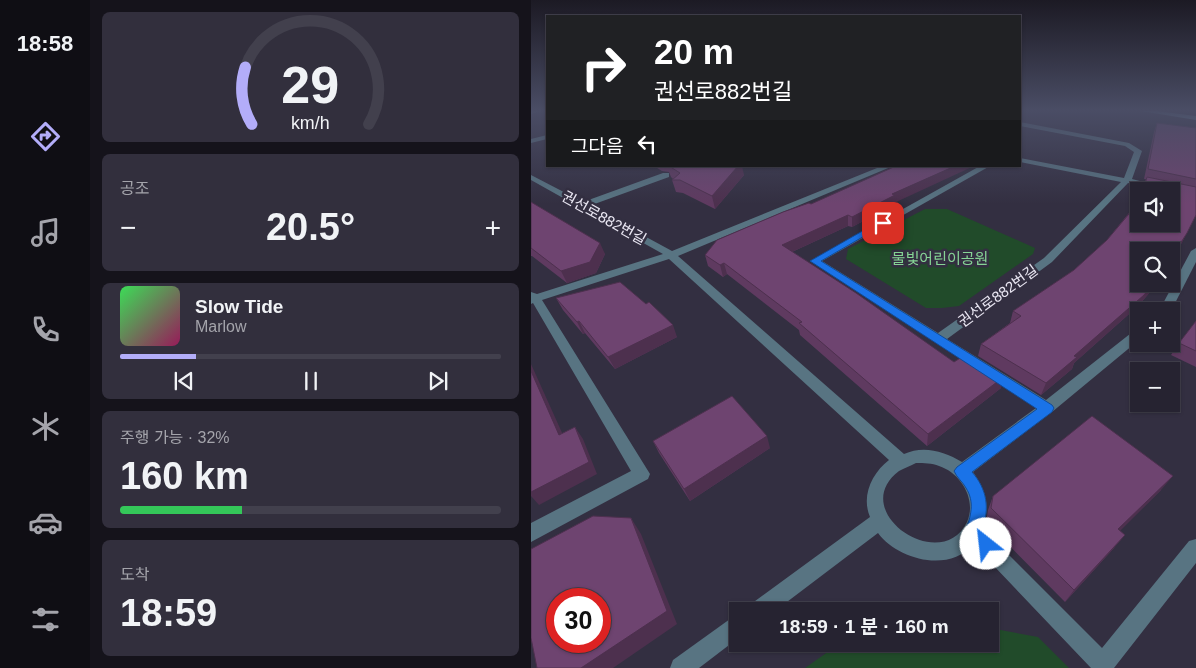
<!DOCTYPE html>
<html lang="ko">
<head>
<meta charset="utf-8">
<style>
	:root { --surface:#262331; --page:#322f3d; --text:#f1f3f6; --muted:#a4a4ab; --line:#42404d; --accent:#b3adf9 }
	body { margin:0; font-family:Arial,"Noto Sans KR",sans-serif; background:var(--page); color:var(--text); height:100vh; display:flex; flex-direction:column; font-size:19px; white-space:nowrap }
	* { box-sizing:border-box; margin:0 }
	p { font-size:16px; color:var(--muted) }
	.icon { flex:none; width:28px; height:28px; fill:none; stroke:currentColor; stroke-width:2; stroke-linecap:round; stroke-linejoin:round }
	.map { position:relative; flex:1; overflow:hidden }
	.panel { display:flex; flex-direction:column; gap:12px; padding:12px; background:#15131b; width:441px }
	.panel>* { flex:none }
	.top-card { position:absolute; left:15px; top:15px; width:475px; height:152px; border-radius:0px; box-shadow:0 1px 4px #0004,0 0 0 1px var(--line); background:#202124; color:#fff; overflow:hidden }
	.buttons { position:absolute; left:599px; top:182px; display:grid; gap:10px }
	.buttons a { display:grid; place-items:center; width:50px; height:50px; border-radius:0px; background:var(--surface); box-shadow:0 1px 4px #0004,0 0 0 1px var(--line); font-size:25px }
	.speed { position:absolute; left:15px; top:588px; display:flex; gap:10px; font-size:25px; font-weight:700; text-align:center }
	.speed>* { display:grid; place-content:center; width:65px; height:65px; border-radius:50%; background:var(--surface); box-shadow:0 1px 4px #0004,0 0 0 1px var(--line); line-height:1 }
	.speed .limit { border:8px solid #d22; background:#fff; color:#111 }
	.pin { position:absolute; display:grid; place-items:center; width:42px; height:42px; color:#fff; margin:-21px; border-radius:10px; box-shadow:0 2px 8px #0006 }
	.me { position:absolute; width:55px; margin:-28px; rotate:331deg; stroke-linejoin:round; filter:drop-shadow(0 0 4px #0008) }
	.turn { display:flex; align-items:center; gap:18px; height:105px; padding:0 25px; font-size:22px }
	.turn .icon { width:65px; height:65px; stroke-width:2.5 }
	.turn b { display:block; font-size:35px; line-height:42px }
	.then { display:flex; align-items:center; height:48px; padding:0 25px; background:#0003; gap:10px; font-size:19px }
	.big { font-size:38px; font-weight:700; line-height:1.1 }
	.panel .card { flex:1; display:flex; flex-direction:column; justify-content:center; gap:8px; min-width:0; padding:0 18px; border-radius:8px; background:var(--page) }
	.panel .dial { align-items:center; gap:0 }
	.dial svg { height:130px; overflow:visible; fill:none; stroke:var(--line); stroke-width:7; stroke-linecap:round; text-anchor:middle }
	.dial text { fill:var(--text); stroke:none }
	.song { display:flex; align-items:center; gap:15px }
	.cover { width:60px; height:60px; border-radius:8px; background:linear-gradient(135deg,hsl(130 70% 55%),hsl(330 70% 35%)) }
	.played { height:5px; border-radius:2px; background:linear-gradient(90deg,var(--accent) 20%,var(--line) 20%) }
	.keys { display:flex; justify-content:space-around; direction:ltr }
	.heat { display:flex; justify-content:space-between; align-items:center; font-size:28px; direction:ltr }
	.charge { height:8px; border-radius:4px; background:linear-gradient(90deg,#34c759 32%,var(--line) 0) }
	.trip { position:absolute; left:198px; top:602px; width:270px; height:50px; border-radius:0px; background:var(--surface); box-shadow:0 1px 4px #0004,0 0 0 1px var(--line); font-weight:700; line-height:50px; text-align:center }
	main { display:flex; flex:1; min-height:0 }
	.tab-bar { display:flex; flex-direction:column; width:90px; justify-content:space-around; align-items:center; background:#0f0e14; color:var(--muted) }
	.tab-bar .icon { width:35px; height:35px }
	.tab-bar .on { color:var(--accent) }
	.tab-bar b { font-size:22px; color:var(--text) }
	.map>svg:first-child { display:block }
	.green { fill:#214b2a }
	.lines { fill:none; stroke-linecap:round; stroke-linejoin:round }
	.minor { fill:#587482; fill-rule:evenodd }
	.secondary { fill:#6b99af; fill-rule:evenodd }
	.wall { fill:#5f3a60 }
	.shaded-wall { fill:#4d304e }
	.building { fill:#6e4470; stroke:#4d304e; fill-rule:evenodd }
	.route { fill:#1a73e8; stroke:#114b97 }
	.labels { text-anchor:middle; stroke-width:5; stroke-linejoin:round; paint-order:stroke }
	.street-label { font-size:15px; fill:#e9e6f2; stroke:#332f41 }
	.park-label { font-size:15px; fill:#86d495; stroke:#332f41 }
</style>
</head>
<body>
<main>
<nav class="tab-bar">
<b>18:58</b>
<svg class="icon on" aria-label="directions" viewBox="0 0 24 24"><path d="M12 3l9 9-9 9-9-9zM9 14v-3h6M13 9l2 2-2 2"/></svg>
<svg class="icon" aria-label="music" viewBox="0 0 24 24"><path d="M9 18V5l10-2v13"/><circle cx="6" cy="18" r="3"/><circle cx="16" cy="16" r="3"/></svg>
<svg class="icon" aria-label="phone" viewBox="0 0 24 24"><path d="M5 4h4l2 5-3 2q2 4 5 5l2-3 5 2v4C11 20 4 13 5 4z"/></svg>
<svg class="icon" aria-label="climate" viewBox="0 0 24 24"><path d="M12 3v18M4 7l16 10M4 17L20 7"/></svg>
<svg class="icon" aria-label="car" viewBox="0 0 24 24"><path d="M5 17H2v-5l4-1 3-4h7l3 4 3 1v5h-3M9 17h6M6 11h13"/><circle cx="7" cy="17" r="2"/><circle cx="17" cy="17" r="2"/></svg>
<svg class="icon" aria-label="filters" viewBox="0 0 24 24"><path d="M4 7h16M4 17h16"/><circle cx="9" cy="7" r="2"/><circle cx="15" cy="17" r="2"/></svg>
</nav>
<section class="panel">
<div class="card dial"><svg viewBox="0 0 100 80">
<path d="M14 69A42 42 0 1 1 86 69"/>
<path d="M14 69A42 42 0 0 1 10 34" stroke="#b3adf9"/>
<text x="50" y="56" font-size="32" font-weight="700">29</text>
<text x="50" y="72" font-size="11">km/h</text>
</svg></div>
<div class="card"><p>공조</p>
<div class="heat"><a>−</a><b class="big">20.5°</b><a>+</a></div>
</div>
<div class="card">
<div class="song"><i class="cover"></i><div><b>Slow Tide</b><p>Marlow</p></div></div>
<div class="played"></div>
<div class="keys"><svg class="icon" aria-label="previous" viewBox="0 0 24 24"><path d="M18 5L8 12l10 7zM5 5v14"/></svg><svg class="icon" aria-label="pause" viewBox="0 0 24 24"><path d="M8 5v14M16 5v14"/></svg><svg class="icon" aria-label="next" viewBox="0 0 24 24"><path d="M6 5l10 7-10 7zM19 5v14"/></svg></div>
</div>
<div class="card"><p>주행 가능 · 32%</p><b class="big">160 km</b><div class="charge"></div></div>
<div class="card"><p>도착</p><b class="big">18:59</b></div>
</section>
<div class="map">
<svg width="665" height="668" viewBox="0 0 665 668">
	<rect width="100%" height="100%" fill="#332f41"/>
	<g class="green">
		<path d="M394 209H416L504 248 502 254 428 306 411 308H395L315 259 317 249Z"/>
		<path d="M459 628 507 637 538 668H274L308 644H459Z"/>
	</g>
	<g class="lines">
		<g class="minor">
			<path d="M0 111H10L0 114Z"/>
			<path d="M489 122 598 143 611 151 601 179 632 187 628 189 597 183 521 262 416 339 515 400 604 330 608 329V340L521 412 442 472C455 490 460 507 451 528L571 648 658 541 665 539V563L583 668H560L442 544C418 574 366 559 347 533L244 611H217L220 604 339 517C330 496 341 473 358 460L138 259 11 300 119 474 117 479 0 542V523L100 471 2 303 0 304V292L6 294 132 254 0 180V175L52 202 132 173H138V177L58 206 141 251 351 166H362L147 256 373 454C392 445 413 451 431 462L505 408 279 261 449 166H459L291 261 407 333 513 258 590 182 489 162V158L593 178 603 152 594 146 489 126ZM385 463C393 463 401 463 408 466 430 473 446 500 436 522 410 576 315 511 368 471 373 468 380 466 385 463Z"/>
			<path d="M16 135V139L0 143V139Z"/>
			<path d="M665 248V262L640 311H628L660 251Z"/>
			<path d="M206 615V639L168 668H139L142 660 199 619Z"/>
		</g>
		<path class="secondary" d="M610 111H626L665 116V120Z"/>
	</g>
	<g class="wall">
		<path d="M626 123 665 128V215L650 244 608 284H626L607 306 543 363 541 369 510 395 447 356 450 344 479 323 482 311 543 270 576 240 602 208 605 201 640 191H610L615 179H613L623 132Z"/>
		<path d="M123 166H207L213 175 184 209 152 193 145 192 141 180 142 179 140 177 138 172 131 171Z"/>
		<path d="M0 202 74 254 65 273 36 283 1 256H0Z"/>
		<path d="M363 203V205L321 227 317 226 261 252 423 362 470 388 396 446 269 335 268 330 196 274 192 277 177 266 174 255 280 204Z"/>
		<path d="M25 298 115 304 146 337 84 369 54 333 52 334 32 310Z"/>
		<path d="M665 321V367L640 355 648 343Z"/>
		<path d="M122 441 239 448 159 501 128 453Z"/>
		<path d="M630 490 589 530 583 548 534 602 455 522 457 510 462 496Z"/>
	</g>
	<g class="shaded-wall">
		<path d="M207 166H211L213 175 184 209 181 196Z"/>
		<path d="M424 166H443L363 203V205L321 227V217L361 194Z"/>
		<path d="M317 215V226L252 256 251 245Z"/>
		<path d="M656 233 650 244 640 260V258Z"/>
		<path d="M69 243 74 254 65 273 36 283 30 271Z"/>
		<path d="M193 263 196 274 192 277 189 265Z"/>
		<path d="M622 284H626L607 306 543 363 541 369 510 395 515 383 543 356Z"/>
		<path d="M48 321 54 333 52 334 46 322Z"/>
		<path d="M142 325 146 337 84 369 77 357Z"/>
		<path d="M0 364 37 446 28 435 0 371Z"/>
		<path d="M474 376 470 388 396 446 397 434Z"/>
		<path d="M44 427 52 439 66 474 8 505 0 496V492Z"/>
		<path d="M236 436 239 448 159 501 153 489Z"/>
		<path d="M642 476 630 490 577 543 587 529Z"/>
		<path d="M100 518 110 534 146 624 82 668H50Z"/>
		<path d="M594 535 583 548 534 602 543 590Z"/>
	</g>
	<g class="building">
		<path d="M626 123 665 128V179L617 169Z"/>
		<path d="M138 166H207L181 196 149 180H141L149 173Z"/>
		<path d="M365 166H424L361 194 364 195 321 217 317 215 251 245 325 293 423 362 437 353 474 376 397 434 268 323 271 322 193 263 189 265 174 255 186 240 252 212 278 203 280 204Z"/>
		<path d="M616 177 665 187V215L656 233 640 258V251H608V284H622L613 295 543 356 546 357 515 383 450 344 490 316 482 311 543 270 576 240 608 202V224H640V191H612Z"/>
		<path d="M0 202 69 243 59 262 30 271 0 248Z"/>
		<path d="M89 282 115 304 118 302 142 325 77 357 48 321 46 322 25 298Z"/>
		<path d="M665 321V351L648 343Z"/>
		<path d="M0 371 28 435 44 427 58 462 0 492Z"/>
		<path d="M201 396 236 436 153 489 122 441Z"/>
		<path d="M561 416 642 476 587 529 594 535 543 590 460 508 462 496Z"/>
		<path d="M62 516 100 518 136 611 50 668H6L0 638V549ZM26 599H69V641H26Z"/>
	</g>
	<linearGradient id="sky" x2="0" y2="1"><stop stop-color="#1c1a24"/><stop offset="0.54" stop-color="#4a4d65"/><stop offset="1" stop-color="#4a4d65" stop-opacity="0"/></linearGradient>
	<rect width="665" height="204" fill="url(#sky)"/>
	<path class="route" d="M349 221 356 223 290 261 521 405 523 408 521 412 441 472C456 489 459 509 451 529L461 538 464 544 461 551 455 553C446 549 438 540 434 531 440 517 444 502 435 488 432 482 426 478 423 471L426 467 506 409 279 261Z"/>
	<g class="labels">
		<g class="street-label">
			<text transform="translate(73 218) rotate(29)" y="5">권선로882번길</text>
			<text transform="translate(467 296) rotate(-36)" y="5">권선로882번길</text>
		</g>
		<g class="park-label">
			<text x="409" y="264">물빛어린이공원</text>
		</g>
	</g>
</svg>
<div class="buttons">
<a><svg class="icon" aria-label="sound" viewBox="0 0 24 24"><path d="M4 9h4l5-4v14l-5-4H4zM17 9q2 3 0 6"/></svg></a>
<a><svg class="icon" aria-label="search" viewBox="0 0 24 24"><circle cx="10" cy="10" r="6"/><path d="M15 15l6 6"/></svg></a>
<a>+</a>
<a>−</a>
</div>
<div class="speed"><div class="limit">30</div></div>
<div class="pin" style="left:352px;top:223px;background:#d93025"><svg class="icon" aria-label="arrive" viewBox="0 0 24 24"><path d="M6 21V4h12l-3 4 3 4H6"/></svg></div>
<svg class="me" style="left:455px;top:544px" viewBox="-20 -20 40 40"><circle r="19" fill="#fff"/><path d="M0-13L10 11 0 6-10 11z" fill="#1a73e8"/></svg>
<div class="trip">18:59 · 1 분 · 160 m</div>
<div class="top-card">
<div class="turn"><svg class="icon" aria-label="right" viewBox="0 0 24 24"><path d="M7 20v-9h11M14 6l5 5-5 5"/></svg><div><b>20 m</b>권선로882번길</div></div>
<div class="then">그다음<svg class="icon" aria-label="left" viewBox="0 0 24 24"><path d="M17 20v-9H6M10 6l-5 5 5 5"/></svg></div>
</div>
</div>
</main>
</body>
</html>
